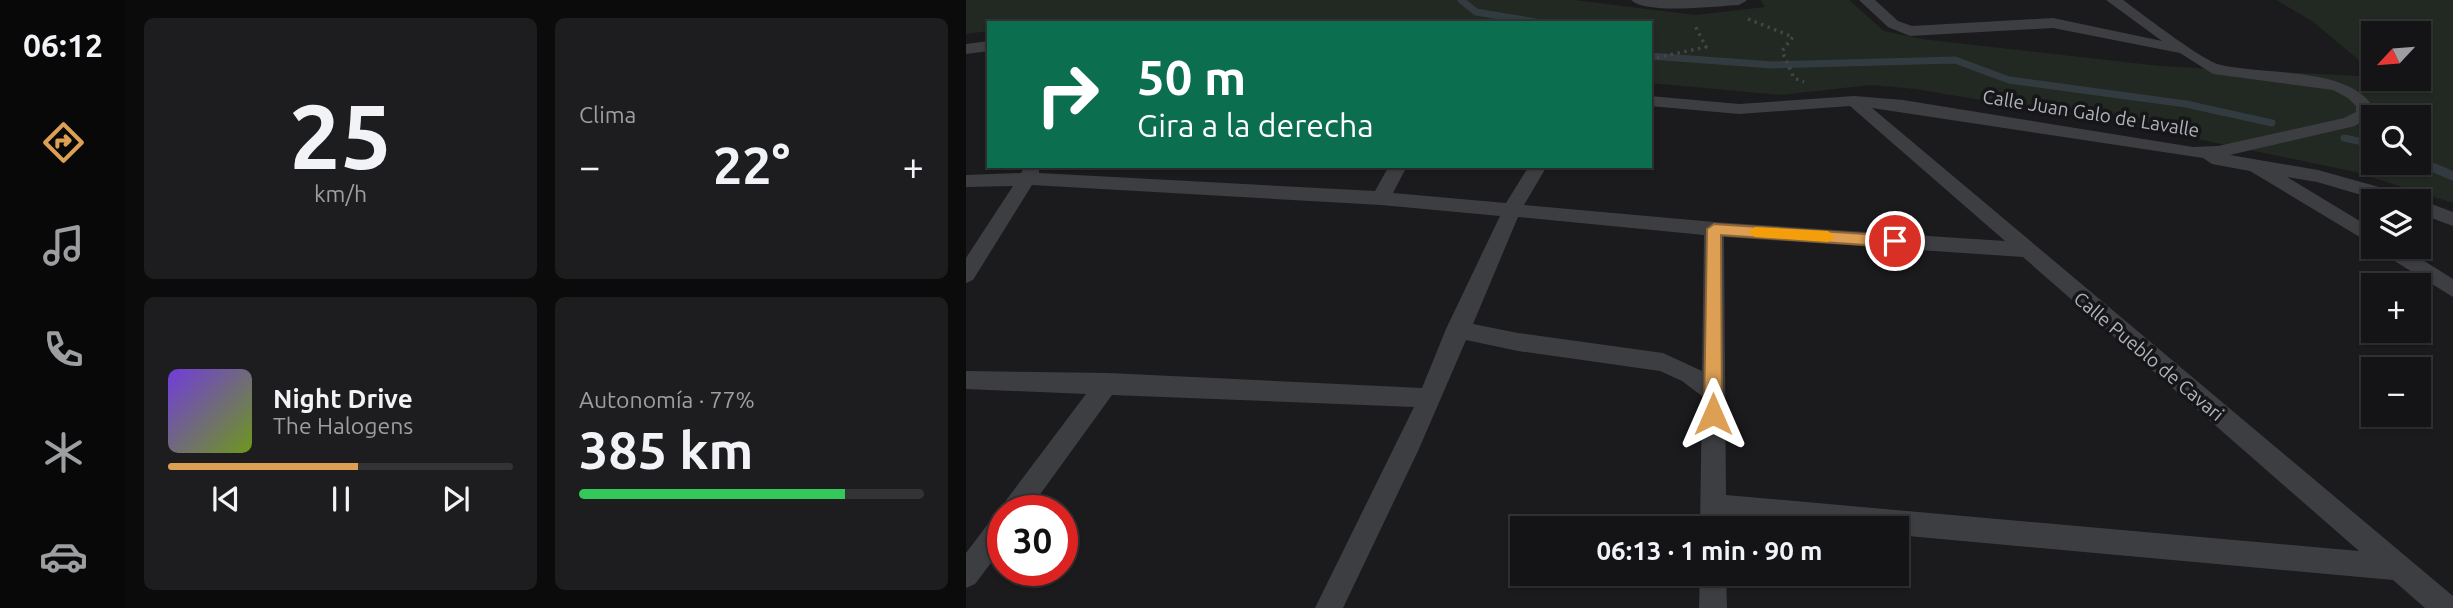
<!DOCTYPE html>
<html lang="es">
<head>
<meta charset="utf-8">
<style>
	:root { --surface:#141416; --page:#1d1d1f; --text:#f1f3f6; --muted:#9d9ea1; --line:#333335; --accent:#dc9f54 }
	body { margin:0; font-family:Ubuntu,sans-serif; background:var(--page); color:var(--text); height:100vh; display:flex; flex-direction:column; font-size:26px; white-space:nowrap }
	* { box-sizing:border-box; margin:0 }
	p { font-size:23px; color:var(--muted) }
	.icon { flex:none; width:38px; height:38px; fill:none; stroke:currentColor; stroke-width:2; stroke-linecap:round; stroke-linejoin:round }
	.map { position:relative; flex:1; overflow:hidden }
	.sheet { display:flex; flex-direction:column; gap:18px; padding:18px; background:#0b0b0c; width:840px }
	.sheet>* { flex:none }
	.banner { position:absolute; left:21px; top:21px; width:665px; height:147px; border-radius:0px; box-shadow:0 2px 5px #0004,0 0 0 2px var(--line); background:#0b6e4f; color:#fff; overflow:hidden }
	.needle { width:46px; rotate:244deg }
	.buttons { position:absolute; left:1395px; top:21px; display:grid; gap:14px }
	.buttons a { display:grid; place-items:center; width:70px; height:70px; border-radius:0px; background:var(--surface); box-shadow:0 2px 5px #0004,0 0 0 2px var(--line); font-size:35px }
	.speed { position:absolute; left:21px; top:495px; display:flex; gap:14px; font-size:35px; font-weight:700; text-align:center }
	.speed>* { display:grid; place-content:center; width:91px; height:91px; border-radius:50%; background:var(--surface); box-shadow:0 2px 5px #0004,0 0 0 2px var(--line); line-height:1 }
	.speed .limit { border:10px solid #d22; background:#fff; color:#111 }
	.pin { position:absolute; display:grid; place-items:center; width:60px; height:60px; color:#fff; margin:-30px; border:4px solid #fff; border-radius:50%; box-shadow:0 2px 7px #0007 }
	.me { position:absolute; width:77px; margin:-38px; rotate:0deg; stroke-linejoin:round; filter:drop-shadow(0 0 5px #0008) }
	.turn { display:flex; align-items:center; gap:24px; height:147px; padding:0 35px; font-size:32px }
	.turn .icon { width:91px; height:91px; stroke-width:2.5 }
	.turn b { display:block; font-size:49px; line-height:60px }
	.big { font-size:52px; font-weight:700; line-height:1.1 }
	.sheet .tile { flex:1; display:flex; flex-direction:column; justify-content:center; gap:10px; min-width:0; padding:0 24px; border-radius:10px; background:var(--page) }
	.sheet .dial { align-items:center; gap:0 }
	.dial b { font-size:91px; line-height:1 }
	.song { display:flex; align-items:center; gap:21px }
	.cover { width:84px; height:84px; border-radius:10px; background:linear-gradient(135deg,hsl(260 70% 55%),hsl(80 70% 35%)) }
	.played { height:7px; border-radius:4px; background:linear-gradient(90deg,var(--accent) 55%,var(--line) 55%) }
	.keys { display:flex; justify-content:space-around; direction:ltr }
	.heat { display:flex; justify-content:space-between; align-items:center; font-size:38px; direction:ltr }
	.charge { height:10px; border-radius:5px; background:linear-gradient(90deg,#34c759 77%,var(--line) 0) }
	.sheet .tiles { flex:1; display:grid; gap:18px; grid-template-columns:repeat(2,1fr) }
	.trip { position:absolute; left:544px; top:516px; width:399px; height:70px; border-radius:0px; background:var(--surface); box-shadow:0 2px 5px #0004,0 0 0 2px var(--line); font-weight:700; line-height:70px; text-align:center }
	main { display:flex; flex:1; min-height:0 }
	.tabs { display:flex; flex-direction:column; width:126px; justify-content:space-around; align-items:center; background:#080809; color:var(--muted) }
	.tabs .icon { width:49px; height:49px }
	.tabs .on { color:var(--accent) }
	.tabs b { font-size:32px; color:var(--text) }
	.map>svg:first-child { display:block }
	.green { fill:#222822; fill-rule:evenodd }
	.lines { fill:none; stroke-linecap:round; stroke-linejoin:round }
	.stream-far1 { stroke:#323b40; stroke-width:7 }
	.stream { stroke:#323b40; stroke-width:9 }
	.path { stroke:#434548; stroke-width:3.5; stroke-dasharray:2.5 4.5; stroke-linecap:butt }
	.minor { fill:#3d3e42; fill-rule:evenodd }
	.route { fill:#dc9f54; stroke:#8f6737; stroke-width:2 }
	.slow { fill:#f59e0b }
	.labels { text-anchor:middle; stroke-width:7; stroke-linejoin:round; paint-order:stroke }
	.street-label { font-size:19px; fill:#afb4bb; stroke:#161618 }
</style>
</head>
<body>
<main>
<nav class="tabs">
<b>06:12</b>
<svg class="icon on" aria-label="directions" viewBox="0 0 24 24"><path d="M12 3l9 9-9 9-9-9zM9 14v-3h6M13 9l2 2-2 2"/></svg>
<svg class="icon" aria-label="music" viewBox="0 0 24 24"><path d="M9 18V5l10-2v13"/><circle cx="6" cy="18" r="3"/><circle cx="16" cy="16" r="3"/></svg>
<svg class="icon" aria-label="phone" viewBox="0 0 24 24"><path d="M5 4h4l2 5-3 2q2 4 5 5l2-3 5 2v4C11 20 4 13 5 4z"/></svg>
<svg class="icon" aria-label="climate" viewBox="0 0 24 24"><path d="M12 3v18M4 7l16 10M4 17L20 7"/></svg>
<svg class="icon" aria-label="car" viewBox="0 0 24 24"><path d="M5 17H2v-5l4-1 3-4h7l3 4 3 1v5h-3M9 17h6M6 11h13"/><circle cx="7" cy="17" r="2"/><circle cx="17" cy="17" r="2"/></svg>
</nav>
<section class="sheet">
<div class="tiles">
<div class="tile dial"><b>25</b><p>km/h</p></div>
<div class="tile"><p>Clima</p>
<div class="heat"><a>−</a><b class="big">22°</b><a>+</a></div>
</div>
<div class="tile">
<div class="song"><i class="cover"></i><div><b>Night Drive</b><p>The Halogens</p></div></div>
<div class="played"></div>
<div class="keys"><svg class="icon" aria-label="previous" viewBox="0 0 24 24"><path d="M18 5L8 12l10 7zM5 5v14"/></svg><svg class="icon" aria-label="pause" viewBox="0 0 24 24"><path d="M8 5v14M16 5v14"/></svg><svg class="icon" aria-label="next" viewBox="0 0 24 24"><path d="M6 5l10 7-10 7zM19 5v14"/></svg></div>
</div>
<div class="tile"><p>Autonomía · 77%</p><b class="big">385 km</b><div class="charge"></div></div>
</div>
</section>
<div class="map">
<svg width="1487" height="608" viewBox="0 0 1487 608">
	<rect width="100%" height="100%" fill="#1b1b1d"/>
	<path class="green" d="M0 0H609L729 15 799 7 794 0H883L918 31 956 39 1194 66 1452 79V33H1407V72L1346 21 1310 0H1487V203L1389 172 1164 125 949 89 905 85 814 95 684 83V23H23V31L0 34ZM1407 117H1452V163H1407Z"/>
	<g class="lines">
		<g class="stream-far1">
			<path d="M495 0 510 12 576 23"/>
			<path d="M684 56 807 65 989 60 1043 80 1220 104 1306 123"/>
			<path d="M1378 138 1407 144"/>
			<path d="M1452 161 1456 163"/>
		</g>
		<path class="stream" d="M1452 161 1487 176"/>
		<g class="path">
			<path d="M782 19 827 37 816 51 828 78 838 82"/>
			<path d="M684 59 740 47 728 24"/>
		</g>
		<g class="minor">
			<path d="M665 0H780V1L773 5C750 6 681 15 665 0Z"/>
			<path d="M893 0H909L932 21 946 26 1087 18 1196 41 1140 0H1157C1175 13 1238 62 1255 65 1298 75 1379 67 1406 105V114L1389 126 1264 155 1352 170 1445 196 1447 201 1452 199 1487 212V226L1452 213V201H1416L1351 182 1321 177 1407 229V245L1284 171 1246 164 1237 158 906 108 1487 596V608H1459L1427 580 931 535V528H864L760 519V528H734L736 396 716 381 694 371 552 351 500 340 452 451 377 608H349L448 407 146 395 62 511H37V547L9 584 0 588V553L28 516 35 513 38 503 120 394 0 389V371L142 373 456 388 480 329 534 216 415 205 66 185 7 280 0 283V258L47 186 0 187V175L55 173 59 166H73V173L409 191 423 166H441L427 193 540 203 563 166H581L558 205 748 222 1039 241 884 106 773 114 684 106V96L773 104 888 96 937 100 1227 147 1252 146 1378 118 1390 112V106L1382 98 1367 90 1247 74 1214 53 1087 28 944 36 922 27ZM552 217 738 235 736 371 697 353 552 333 507 324ZM758 237 1057 257 1393 551 760 495Z"/>
			<path d="M23 41V51L0 54V44Z"/>
			<path d="M1411 247H1436L1487 279V297L1414 252Z"/>
			<path d="M734 574H760L761 608H733Z"/>
		</g>
	</g>
	<path class="route" d="M748 224 929 236 936 241 929 247 755 235 756 414 747 422 738 414 741 229Z"/>
	<path class="slow" d="M789 227 862 231 869 237 862 242 789 237 782 232Z"/>
	<g class="labels">
		<g class="street-label">
			<text transform="translate(1125 113) rotate(9)" y="7">Calle Juan Galo de Lavalle</text>
			<text transform="translate(1183 356) rotate(40)" y="7">Calle Pueblo de Cavari</text>
		</g>
	</g>
</svg>
<div class="buttons">
<a><svg class="needle" viewBox="-14 -14 28 28"><path d="M0-13l5 13h-10z" fill="#e53935"/><path d="M0 13l5-13h-10z" fill="#9d9ea1"/></svg></a>
<a><svg class="icon" aria-label="search" viewBox="0 0 24 24"><circle cx="10" cy="10" r="6"/><path d="M15 15l6 6"/></svg></a>
<a><svg class="icon" aria-label="layers" viewBox="0 0 24 24"><path d="M12 4l9 5-9 5-9-5zM3 14l9 5 9-5"/></svg></a>
<a>+</a>
<a>−</a>
</div>
<div class="speed"><div class="limit">30</div></div>
<div class="pin" style="left:929px;top:241px;background:#d93025"><svg class="icon" aria-label="arrive" viewBox="0 0 24 24"><path d="M6 21V4h12l-3 4 3 4H6"/></svg></div>
<svg class="me" style="left:747px;top:414px" viewBox="-20 -20 40 40"><path d="M0-17L14 15 0 8-14 15z" fill="#dc9f54" stroke="#fff" stroke-width="4"/></svg>
<div class="trip">06:13 · 1 min · 90 m</div>
<div class="banner">
<div class="turn"><svg class="icon" aria-label="right" viewBox="0 0 24 24"><path d="M7 20v-9h11M14 6l5 5-5 5"/></svg><div><b>50 m</b>Gira a la derecha</div></div>
</div>
</div>
</main>
</body>
</html>
